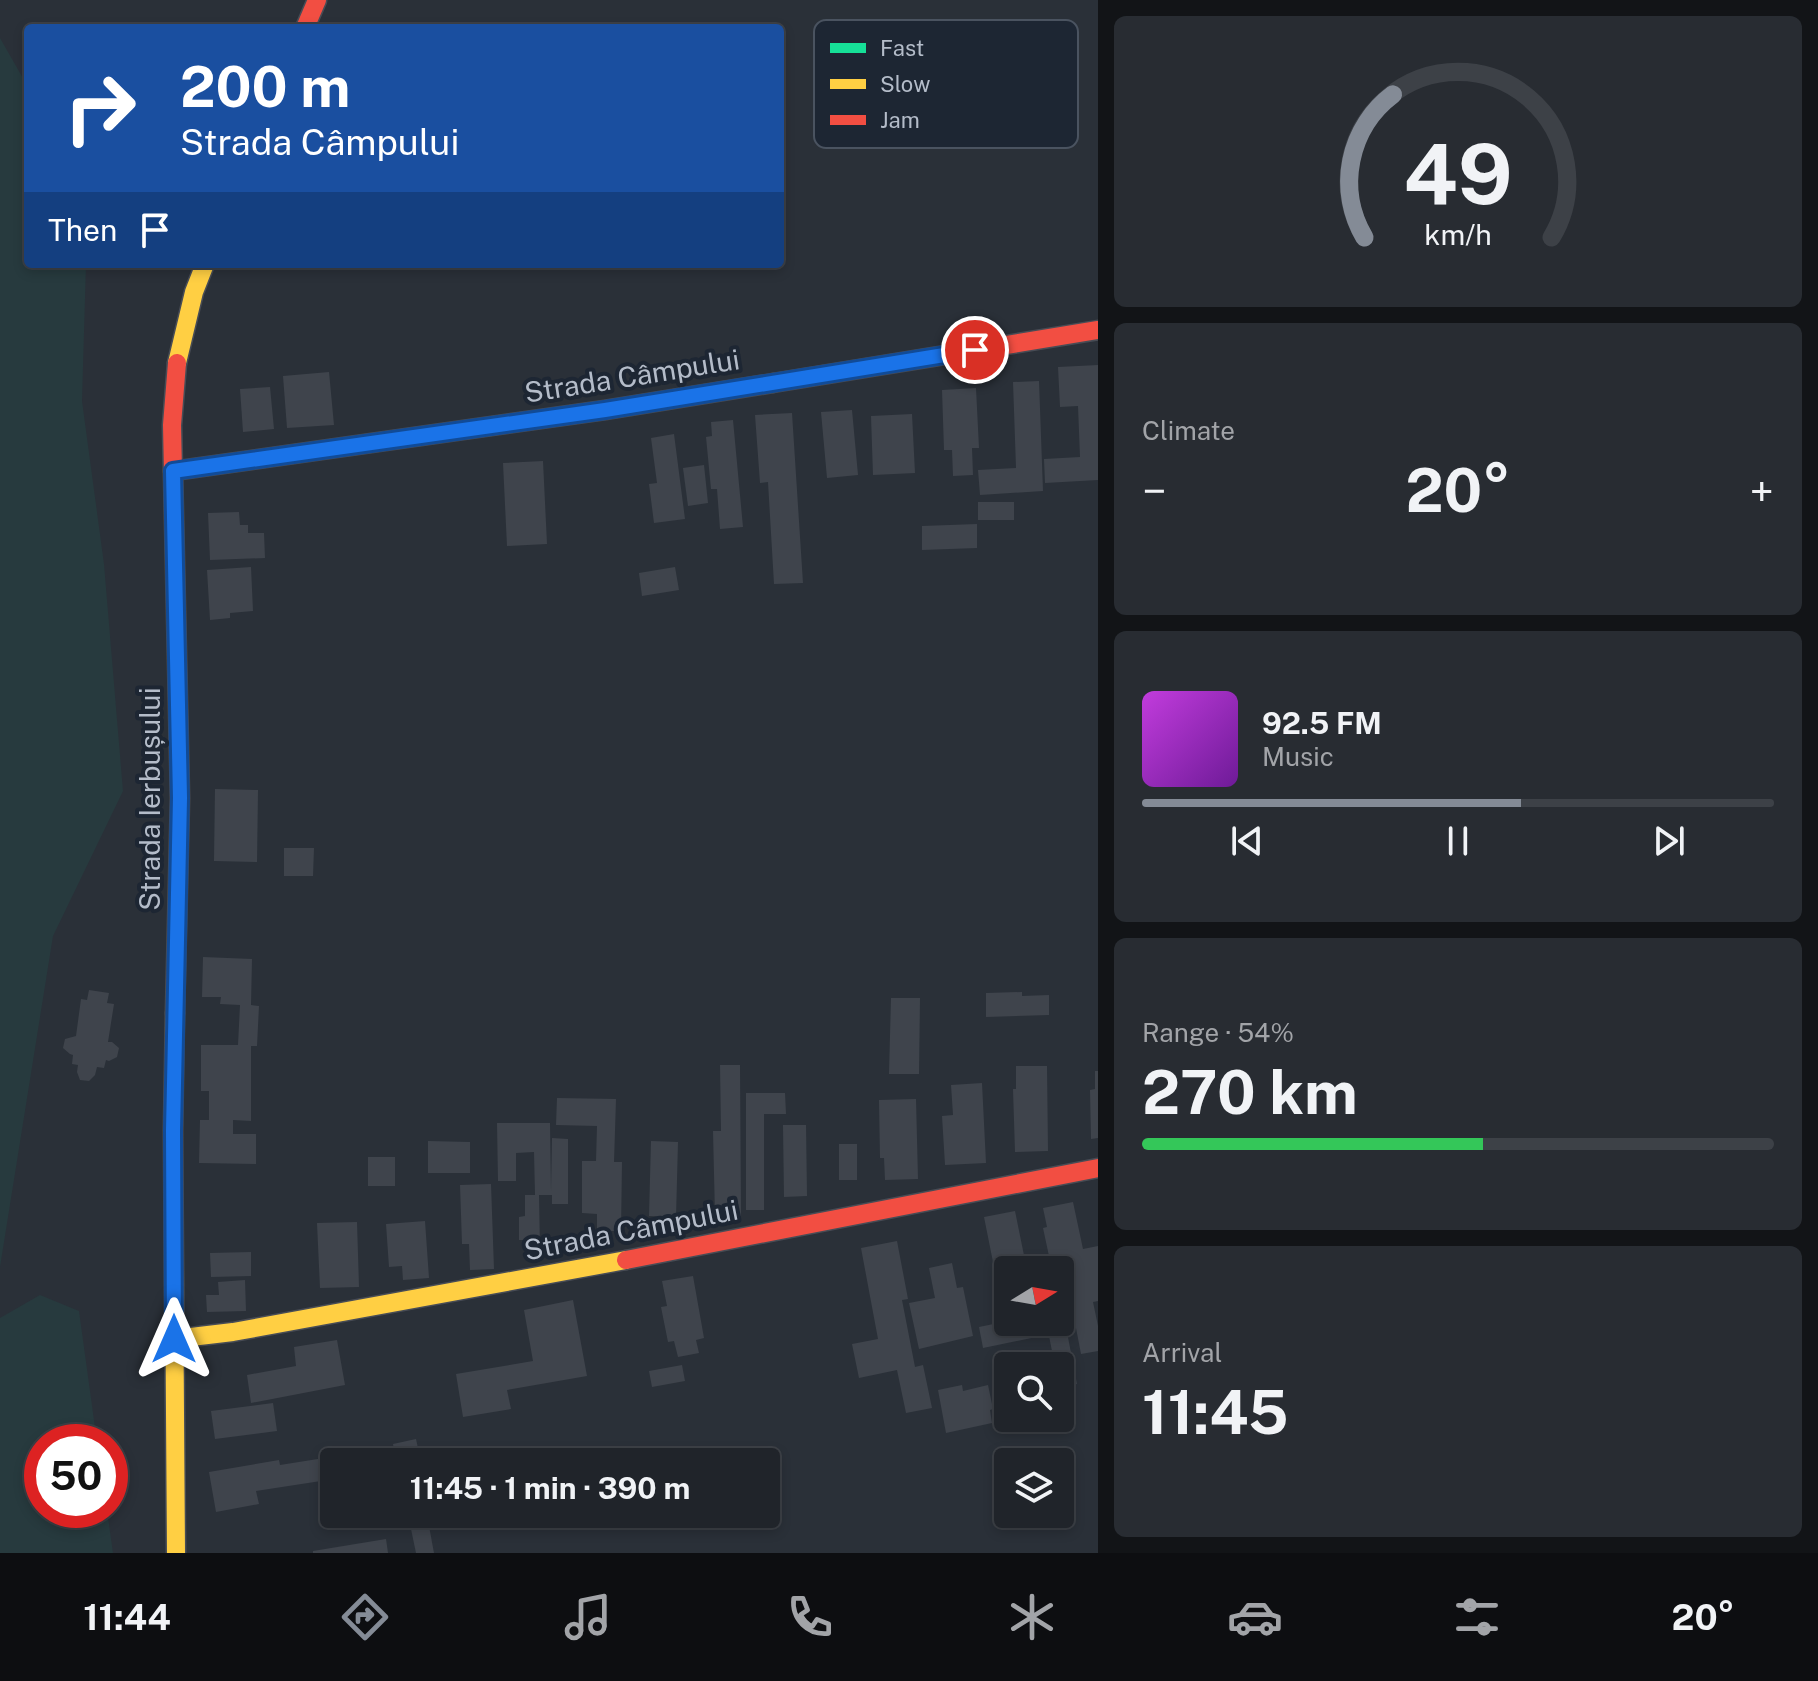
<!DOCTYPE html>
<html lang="en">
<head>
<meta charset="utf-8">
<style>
	:root { --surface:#20242a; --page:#282c32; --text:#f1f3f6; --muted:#a2a4a8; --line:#3d4147; --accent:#848b96 }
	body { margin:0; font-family:"Public Sans",sans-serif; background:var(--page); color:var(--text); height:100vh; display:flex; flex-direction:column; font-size:30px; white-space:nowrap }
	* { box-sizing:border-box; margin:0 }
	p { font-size:26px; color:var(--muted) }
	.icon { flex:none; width:44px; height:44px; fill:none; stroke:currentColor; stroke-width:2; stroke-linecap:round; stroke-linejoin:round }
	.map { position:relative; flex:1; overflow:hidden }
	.panel { display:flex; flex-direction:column; gap:16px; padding:16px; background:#121417; width:720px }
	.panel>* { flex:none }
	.guide { position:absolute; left:24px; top:24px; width:760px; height:244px; border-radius:8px; box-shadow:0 4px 12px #0003,0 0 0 2px var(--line); background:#1a4fa0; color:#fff; overflow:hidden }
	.needle { width:52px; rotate:79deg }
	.buttons { position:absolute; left:994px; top:1256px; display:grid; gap:16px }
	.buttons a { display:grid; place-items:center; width:80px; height:80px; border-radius:8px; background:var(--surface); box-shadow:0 4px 12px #0003,0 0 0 2px var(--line); font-size:40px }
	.speed { position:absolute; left:24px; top:1424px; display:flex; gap:16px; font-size:40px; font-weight:700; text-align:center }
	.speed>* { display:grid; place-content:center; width:104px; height:104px; border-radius:50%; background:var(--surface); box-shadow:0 4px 12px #0003,0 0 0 2px var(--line); line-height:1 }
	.speed .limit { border:12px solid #d22; background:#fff; color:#111 }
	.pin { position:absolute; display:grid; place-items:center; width:68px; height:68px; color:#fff; margin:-34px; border:4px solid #fff; border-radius:50%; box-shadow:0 2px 8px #0007 }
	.me { position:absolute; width:88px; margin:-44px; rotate:0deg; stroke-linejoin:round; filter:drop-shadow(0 0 6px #0008) }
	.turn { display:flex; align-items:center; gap:28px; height:168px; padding:0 24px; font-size:36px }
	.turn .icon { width:104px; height:104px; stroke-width:2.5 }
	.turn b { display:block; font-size:56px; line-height:68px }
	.then { display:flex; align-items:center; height:76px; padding:0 24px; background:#0003; gap:16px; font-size:30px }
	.big { font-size:60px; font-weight:700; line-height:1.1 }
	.panel .tile { flex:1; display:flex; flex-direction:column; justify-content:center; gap:12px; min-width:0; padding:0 28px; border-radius:12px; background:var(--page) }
	.panel .dial { align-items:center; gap:0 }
	.dial svg { height:208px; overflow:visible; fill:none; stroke:var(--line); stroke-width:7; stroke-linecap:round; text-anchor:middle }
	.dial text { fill:var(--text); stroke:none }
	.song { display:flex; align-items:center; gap:24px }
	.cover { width:96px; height:96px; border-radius:12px; background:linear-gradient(135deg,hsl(290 70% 55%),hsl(280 70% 35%)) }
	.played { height:8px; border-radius:4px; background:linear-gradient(90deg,var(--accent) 60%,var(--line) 60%) }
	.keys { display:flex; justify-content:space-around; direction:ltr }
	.heat { display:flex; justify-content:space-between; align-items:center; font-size:44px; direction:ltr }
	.charge { height:12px; border-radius:6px; background:linear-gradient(90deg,#34c759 54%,var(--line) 0) }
	.trip { position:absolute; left:320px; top:1448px; width:460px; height:80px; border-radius:8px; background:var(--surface); box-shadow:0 4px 12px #0003,0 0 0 2px var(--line); font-weight:700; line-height:80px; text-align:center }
	.dock { display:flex; height:128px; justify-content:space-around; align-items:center; background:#0d0e11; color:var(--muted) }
	.dock .icon { width:56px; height:56px }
	.dock .current { color:var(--accent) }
	.dock b { font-size:36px; color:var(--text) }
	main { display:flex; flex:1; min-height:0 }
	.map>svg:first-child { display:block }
	.green { fill:#273a3e }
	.building { fill:#3f444c }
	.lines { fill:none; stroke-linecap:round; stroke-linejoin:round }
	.fast-casing { stroke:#484c55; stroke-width:21 }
	.slow-casing { stroke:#484c55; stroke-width:21 }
	.jam-casing { stroke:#484c55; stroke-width:21 }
	.fast { stroke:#16e098; stroke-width:18 }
	.slow { stroke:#ffcf43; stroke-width:18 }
	.jam { stroke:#f24e42; stroke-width:18 }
	.route-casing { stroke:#114b97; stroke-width:20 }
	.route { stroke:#1a73e8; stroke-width:14 }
	.labels { text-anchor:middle; stroke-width:8; stroke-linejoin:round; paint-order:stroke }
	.street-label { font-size:28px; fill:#b4bcc9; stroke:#1d2633 }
	.key { fill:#1d2633; stroke:#4a5360; stroke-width:2 }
	.key-label { font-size:22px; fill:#b4bcc9 }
</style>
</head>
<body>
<main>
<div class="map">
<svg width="1098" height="1553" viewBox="0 0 1098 1553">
	<rect width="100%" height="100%" fill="#2a3038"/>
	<g class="green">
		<path d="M0 38 28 87V264H86L82 401 104 564 123 791 53 936 0 1267Z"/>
		<path d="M40 1295 79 1311 97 1442H42V1510H107L113 1553H0V1318Z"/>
	</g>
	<g class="building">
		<path d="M1098 365V480L1045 483 1044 459 1080 457 1078 406 1060 407 1058 367Z"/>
		<path d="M329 372 334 425 287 428 283 376Z"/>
		<path d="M1039 381 1043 491 980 495 978 470 1016 468 1013 382Z"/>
		<path d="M270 387 274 429 243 432 240 389Z"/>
		<path d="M976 388 979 448H972L973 475 953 476 952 450H944L942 390Z"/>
		<path d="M852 410 858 475 827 478 821 412Z"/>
		<path d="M792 413 803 583 774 584 768 482 760 483 755 415Z"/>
		<path d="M912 414 915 473 873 475 871 416Z"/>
		<path d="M733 420 743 527 720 529 717 489H711L706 437 712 436 711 422Z"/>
		<path d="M674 434 685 519 654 523 649 484 657 483 651 438Z"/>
		<path d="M543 461 547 544 507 546 503 463Z"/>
		<path d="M704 465 708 503 688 506 683 468Z"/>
		<rect x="978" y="502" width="36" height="18"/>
		<path d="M239 512 240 525H248V533H264L265 558 210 560 208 513Z"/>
		<path d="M977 524V548L922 550V526Z"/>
		<path d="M251 567 253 611 230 613V618L210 620 207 570Z"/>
		<path d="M675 567 679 590 642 596 639 573Z"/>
		<path d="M215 789 258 790 257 862 214 861Z"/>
		<path d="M284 848H314L313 876H284Z"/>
		<path d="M203 957 252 959 251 1005 259 1006 257 1046H251V1121L233 1120V1134H256V1164L199 1163 200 1120H209V1091H201V1045H238L240 1005 220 1004 221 997H202Z"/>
		<path d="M89 990 109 993 107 1003 114 1004 108 1042H112L119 1048 117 1057 109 1061 106 1060 104 1068 97 1067 95 1075 89 1081 80 1080 77 1072 78 1065 72 1064 73 1055 70 1054 63 1048 65 1039 76 1036 81 999 87 1000Z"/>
		<path d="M1022 992V996L1049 995V1015L986 1017V993Z"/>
		<path d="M891 998H920L919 1074H889Z"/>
		<path d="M720 1065H740L741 1216H715L713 1131H721Z"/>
		<path d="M1016 1066H1047L1048 1151 1015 1152 1013 1089H1016Z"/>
		<path d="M1095 1071H1098V1138L1091 1139 1090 1090 1095 1089Z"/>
		<path d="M982 1083 986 1163 945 1165 942 1116 953 1115 951 1085Z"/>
		<path d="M746 1093H785L786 1114H764V1210H746Z"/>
		<path d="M557 1098 616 1099 614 1162H622L621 1231H597V1214L582 1213V1161H596L597 1126 556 1125Z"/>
		<path d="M916 1099 918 1179 885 1180 884 1158H880L879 1100Z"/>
		<path d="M497 1123H550L551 1191 552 1138 568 1139V1204H552V1195H539L540 1249H524L525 1240H519V1217L525 1216V1195H535L534 1152 516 1153V1181H498Z"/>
		<path d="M783 1125H806L807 1196 784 1197Z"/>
		<path d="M428 1141 470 1142V1173H428Z"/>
		<path d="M651 1141 678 1142 676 1217 649 1216Z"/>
		<rect x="839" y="1144" width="18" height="36"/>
		<rect x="368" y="1157" width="27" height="29"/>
		<path d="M491 1184 494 1269 470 1270 469 1244H462L460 1185Z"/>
		<path d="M1073 1202 1083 1249 1098 1246V1301L1093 1302 1098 1326V1351L1081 1354 1066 1276 1060 1277V1270H1052L1043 1228 1047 1227 1043 1208Z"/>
		<path d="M1015 1211 1027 1270H1008L1007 1291 1003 1275 996 1277 984 1217Z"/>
		<path d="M425 1221 429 1278 403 1280 402 1266 389 1267 386 1224Z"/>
		<path d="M357 1222 359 1287 320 1288 317 1223Z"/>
		<path d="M897 1241 908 1299 902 1300 915 1367 923 1365 932 1408 906 1413 897 1370 859 1378 852 1344 878 1339 861 1248Z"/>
		<path d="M251 1252V1276L211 1277 210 1253Z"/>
		<path d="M952 1263 957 1288 963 1287 973 1336 919 1349 909 1303 935 1298 929 1268Z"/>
		<path d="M693 1276 704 1338 696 1340 699 1353 678 1357 674 1341 668 1342 661 1307 667 1306 662 1281Z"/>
		<path d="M245 1280 246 1311 207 1312 206 1295H219L218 1282Z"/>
		<path d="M573 1300 587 1376 507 1390 511 1409 463 1417 456 1374 533 1361 524 1310Z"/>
		<path d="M1008 1321 1038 1322 1041 1336 983 1348 979 1327Z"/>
		<path d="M1066 1327 1077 1384 1060 1387V1366H1055L1048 1331Z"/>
		<path d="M337 1340 345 1385 251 1403 247 1375 296 1366 294 1347Z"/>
		<path d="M682 1365 685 1381 652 1387 649 1371Z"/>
		<path d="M1008 1377V1406L1001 1407 995 1380Z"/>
		<path d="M962 1385 963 1391 988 1385 993 1409 990 1410 992 1423 946 1433 938 1390Z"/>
		<path d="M273 1403 277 1431 215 1439 211 1411Z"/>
		<path d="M416 1439 421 1462H396L393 1444Z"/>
		<path d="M368 1451 369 1462H334V1479L256 1491 259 1504 216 1512 209 1472 279 1460 280 1465Z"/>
		<path d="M429 1526 434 1553H416L411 1529Z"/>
		<path d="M386 1539 388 1553H313V1551Z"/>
	</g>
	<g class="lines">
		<g class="fast-casing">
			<path id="fast" d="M173 471 605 410 773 383"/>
		</g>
		<g class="slow-casing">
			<g id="slow">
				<path d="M177 363 194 292 205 264"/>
				<path d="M175 1013 173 1131 176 1553"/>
				<path d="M174 1339 233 1332 626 1260"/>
			</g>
		</g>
		<g class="jam-casing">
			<g id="jam">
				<path d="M305 28 317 0"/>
				<path d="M773 383 1098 330"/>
				<path d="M175 1013 180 798 172 425 177 363"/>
				<path d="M626 1260 1098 1168"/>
			</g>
		</g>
		<use href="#fast" class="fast"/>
		<use href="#slow" class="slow"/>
		<use href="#jam" class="jam"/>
	</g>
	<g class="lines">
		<g class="route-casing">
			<path id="route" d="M174 1339 173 1131 180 798 173 471 605 410 975 350"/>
		</g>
		<use href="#route" class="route"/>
	</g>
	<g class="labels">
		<g class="street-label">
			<text transform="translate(632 376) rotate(-9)" y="10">Strada Câmpului</text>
			<text transform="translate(150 799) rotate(-90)" y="10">Strada Ierbușului</text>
			<text transform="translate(631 1230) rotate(-11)" y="10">Strada Câmpului</text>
		</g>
	</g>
	<rect x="814" y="20" width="264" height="128" rx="12" class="key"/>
	<rect x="830" y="43" width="36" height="10" fill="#16e098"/>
	<rect x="830" y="79" width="36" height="10" fill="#ffcf43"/>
	<rect x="830" y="115" width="36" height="10" fill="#f24e42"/>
	<g class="key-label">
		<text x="880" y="56">Fast</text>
		<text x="880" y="92">Slow</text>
		<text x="880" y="128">Jam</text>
	</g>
</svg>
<div class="buttons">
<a><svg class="needle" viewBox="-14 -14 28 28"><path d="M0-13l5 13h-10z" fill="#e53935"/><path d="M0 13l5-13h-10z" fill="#a2a4a8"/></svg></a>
<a><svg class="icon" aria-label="search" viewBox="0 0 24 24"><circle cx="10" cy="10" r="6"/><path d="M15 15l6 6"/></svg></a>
<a><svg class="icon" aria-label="layers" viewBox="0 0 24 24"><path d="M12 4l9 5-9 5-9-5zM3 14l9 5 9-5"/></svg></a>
</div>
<div class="speed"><div class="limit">50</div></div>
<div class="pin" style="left:975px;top:350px;background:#d93025"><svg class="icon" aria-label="arrive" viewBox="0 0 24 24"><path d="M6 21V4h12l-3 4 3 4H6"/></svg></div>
<svg class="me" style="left:174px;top:1339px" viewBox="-20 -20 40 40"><path d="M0-17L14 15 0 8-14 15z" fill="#1a73e8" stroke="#fff" stroke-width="4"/></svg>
<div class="trip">11:45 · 1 min · 390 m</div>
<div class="guide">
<div class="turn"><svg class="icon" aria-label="right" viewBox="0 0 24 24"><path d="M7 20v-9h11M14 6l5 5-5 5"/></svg><div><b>200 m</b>Strada Câmpului</div></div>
<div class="then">Then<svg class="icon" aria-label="arrive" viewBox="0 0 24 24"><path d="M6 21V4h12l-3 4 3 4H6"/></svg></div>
</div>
</div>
<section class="panel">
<div class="tile dial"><svg viewBox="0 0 100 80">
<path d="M14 69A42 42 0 1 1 86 69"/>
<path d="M14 69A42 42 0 0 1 25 14" stroke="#848b96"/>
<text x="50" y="56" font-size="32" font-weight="700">49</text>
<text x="50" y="72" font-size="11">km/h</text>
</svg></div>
<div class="tile"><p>Climate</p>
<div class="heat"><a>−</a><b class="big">20°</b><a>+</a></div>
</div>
<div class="tile">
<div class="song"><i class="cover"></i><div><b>92.5 FM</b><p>Music</p></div></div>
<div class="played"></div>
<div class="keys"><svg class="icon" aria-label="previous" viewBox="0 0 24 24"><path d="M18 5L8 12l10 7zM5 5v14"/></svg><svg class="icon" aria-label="pause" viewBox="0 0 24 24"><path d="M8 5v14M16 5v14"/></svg><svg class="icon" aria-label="next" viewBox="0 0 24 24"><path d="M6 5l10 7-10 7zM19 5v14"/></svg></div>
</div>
<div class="tile"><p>Range · 54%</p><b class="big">270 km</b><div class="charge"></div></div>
<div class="tile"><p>Arrival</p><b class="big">11:45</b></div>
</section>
</main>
<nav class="dock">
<b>11:44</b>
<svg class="icon current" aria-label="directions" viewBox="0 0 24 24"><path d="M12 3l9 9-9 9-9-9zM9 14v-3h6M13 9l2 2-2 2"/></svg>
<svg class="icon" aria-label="music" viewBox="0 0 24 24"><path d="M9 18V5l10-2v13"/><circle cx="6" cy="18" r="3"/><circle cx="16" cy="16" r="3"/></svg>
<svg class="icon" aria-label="phone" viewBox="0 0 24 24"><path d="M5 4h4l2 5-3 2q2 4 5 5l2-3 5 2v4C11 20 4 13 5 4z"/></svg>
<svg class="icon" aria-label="climate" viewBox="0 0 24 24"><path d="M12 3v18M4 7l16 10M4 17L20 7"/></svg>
<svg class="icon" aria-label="car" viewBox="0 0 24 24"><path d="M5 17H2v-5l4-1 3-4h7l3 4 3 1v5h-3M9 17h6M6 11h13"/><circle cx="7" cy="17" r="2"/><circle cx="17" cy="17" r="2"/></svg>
<svg class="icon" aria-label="filters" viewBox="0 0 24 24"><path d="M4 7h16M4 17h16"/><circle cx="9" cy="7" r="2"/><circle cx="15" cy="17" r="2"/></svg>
<b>20°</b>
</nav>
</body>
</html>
